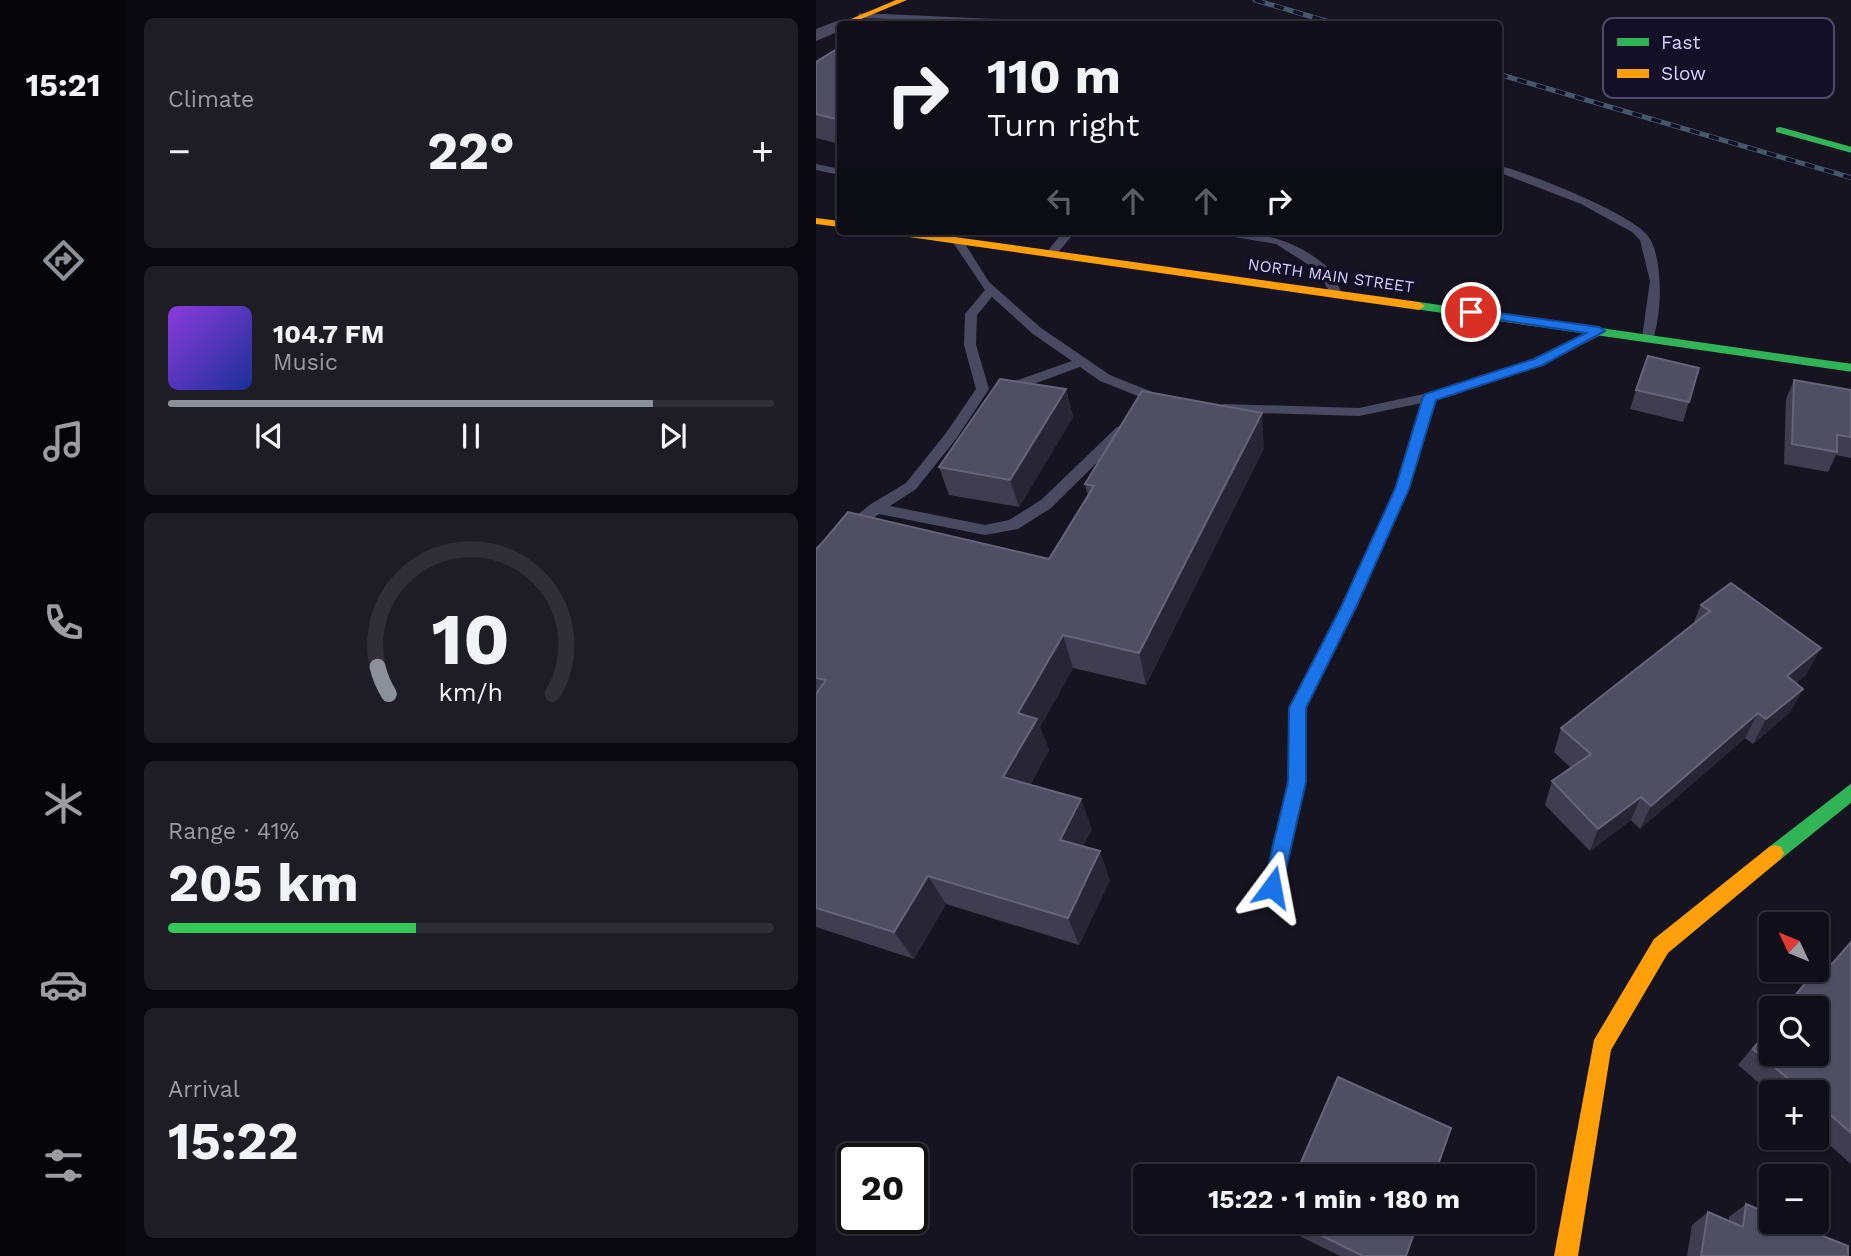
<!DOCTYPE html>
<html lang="en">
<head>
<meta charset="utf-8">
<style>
	:root { --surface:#100f19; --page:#1e1d26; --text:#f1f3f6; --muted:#9c9ca2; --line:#302f38; --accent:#8c9099 }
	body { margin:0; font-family:"Work Sans",sans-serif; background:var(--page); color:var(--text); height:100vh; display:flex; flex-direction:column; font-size:26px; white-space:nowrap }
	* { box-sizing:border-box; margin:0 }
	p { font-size:23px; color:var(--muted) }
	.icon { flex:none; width:38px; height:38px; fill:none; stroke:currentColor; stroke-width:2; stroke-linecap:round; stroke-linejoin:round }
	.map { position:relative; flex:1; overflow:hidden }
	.sheet { display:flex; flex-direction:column; gap:18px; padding:18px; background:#09080e; width:690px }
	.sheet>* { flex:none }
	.guide { position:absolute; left:21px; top:21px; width:665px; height:214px; border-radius:7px; box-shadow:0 2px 5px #0004,0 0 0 2px var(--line); background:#100f19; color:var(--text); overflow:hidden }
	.needle { width:46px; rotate:314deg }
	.buttons { position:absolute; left:943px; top:912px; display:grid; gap:14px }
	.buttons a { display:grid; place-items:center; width:70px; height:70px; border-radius:7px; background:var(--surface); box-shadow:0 2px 5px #0004,0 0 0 2px var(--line); font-size:35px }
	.speed { position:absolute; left:21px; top:1143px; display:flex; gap:14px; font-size:35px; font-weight:700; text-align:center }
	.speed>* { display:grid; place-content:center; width:91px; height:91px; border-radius:50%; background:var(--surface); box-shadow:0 2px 5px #0004,0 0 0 2px var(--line); line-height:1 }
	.speed .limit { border:4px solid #111; border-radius:10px; background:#fff; color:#111 }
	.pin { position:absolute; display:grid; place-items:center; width:60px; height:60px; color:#fff; margin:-30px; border:4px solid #fff; border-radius:50%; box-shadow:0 2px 7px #0007 }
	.me { position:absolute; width:77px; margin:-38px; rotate:13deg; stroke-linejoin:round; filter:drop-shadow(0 0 5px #0008) }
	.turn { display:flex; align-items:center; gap:24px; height:147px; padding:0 35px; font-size:32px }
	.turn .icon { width:91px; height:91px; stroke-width:2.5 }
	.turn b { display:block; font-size:49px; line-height:60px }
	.lanes { display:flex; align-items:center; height:66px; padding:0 35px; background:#0003; justify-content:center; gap:35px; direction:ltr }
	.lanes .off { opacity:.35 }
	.big { font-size:52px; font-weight:700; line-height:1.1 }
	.sheet .card { flex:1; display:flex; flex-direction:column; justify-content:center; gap:10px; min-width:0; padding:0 24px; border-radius:10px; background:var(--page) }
	.sheet .dial { align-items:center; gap:0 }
	.dial svg { height:182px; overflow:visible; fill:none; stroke:var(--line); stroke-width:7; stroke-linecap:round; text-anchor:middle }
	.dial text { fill:var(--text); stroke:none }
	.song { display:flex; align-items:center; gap:21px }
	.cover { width:84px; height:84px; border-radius:10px; background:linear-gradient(135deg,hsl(270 70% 55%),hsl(230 70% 35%)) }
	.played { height:7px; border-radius:4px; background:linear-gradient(90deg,var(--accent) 80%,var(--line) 80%) }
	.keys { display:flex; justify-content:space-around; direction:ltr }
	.heat { display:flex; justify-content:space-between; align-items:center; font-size:38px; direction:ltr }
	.charge { height:10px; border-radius:5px; background:linear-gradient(90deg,#34c759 41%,var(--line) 0) }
	.trip { position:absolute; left:317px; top:1164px; width:402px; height:70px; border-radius:7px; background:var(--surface); box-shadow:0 2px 5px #0004,0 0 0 2px var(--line); font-weight:700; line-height:70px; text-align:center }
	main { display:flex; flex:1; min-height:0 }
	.dock { display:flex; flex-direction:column; width:126px; justify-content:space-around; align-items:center; background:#06060a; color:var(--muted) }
	.dock .icon { width:49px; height:49px }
	.dock .current { color:var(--accent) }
	.dock b { font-size:32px; color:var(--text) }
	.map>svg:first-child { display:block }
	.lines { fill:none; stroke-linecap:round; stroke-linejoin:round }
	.lane { fill:#4a4962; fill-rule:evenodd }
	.street { fill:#4a4962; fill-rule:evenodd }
	.fast { fill:#30b455; fill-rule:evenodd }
	.slow { fill:#ff9f0a; fill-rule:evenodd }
	.rail-casing { stroke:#43596b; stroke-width:5 }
	.rail { stroke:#130f26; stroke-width:3.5; stroke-dasharray:10; stroke-linecap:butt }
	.wall { fill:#403d50 }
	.shaded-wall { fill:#282635 }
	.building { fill:#504e63; stroke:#66637b; stroke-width:2 }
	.route { fill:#1a73e8; stroke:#114b97; stroke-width:2 }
	.labels { text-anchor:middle; stroke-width:7; stroke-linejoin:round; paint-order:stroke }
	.far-street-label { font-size:16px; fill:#d9d4ff; stroke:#130f26 }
	.key { fill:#130f26; stroke:#4e4a67; stroke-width:2 }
	.key-label { font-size:19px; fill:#d9d4ff }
</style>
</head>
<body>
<main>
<nav class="dock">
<b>15:21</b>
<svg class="icon current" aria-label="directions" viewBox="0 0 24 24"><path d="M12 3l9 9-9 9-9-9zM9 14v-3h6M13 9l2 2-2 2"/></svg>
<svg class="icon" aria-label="music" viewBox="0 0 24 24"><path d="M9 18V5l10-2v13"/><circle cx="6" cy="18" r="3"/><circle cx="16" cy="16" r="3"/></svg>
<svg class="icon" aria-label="phone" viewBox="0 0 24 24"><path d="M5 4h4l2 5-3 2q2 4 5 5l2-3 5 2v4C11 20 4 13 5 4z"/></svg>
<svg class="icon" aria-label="climate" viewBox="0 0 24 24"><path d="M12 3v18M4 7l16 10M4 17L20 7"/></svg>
<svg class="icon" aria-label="car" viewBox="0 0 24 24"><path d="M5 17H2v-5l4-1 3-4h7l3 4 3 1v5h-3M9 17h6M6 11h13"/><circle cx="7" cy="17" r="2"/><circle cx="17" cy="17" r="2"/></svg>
<svg class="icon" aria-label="filters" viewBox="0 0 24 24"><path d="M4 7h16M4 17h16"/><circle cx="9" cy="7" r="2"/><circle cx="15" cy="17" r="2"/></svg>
</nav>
<section class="sheet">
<div class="card"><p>Climate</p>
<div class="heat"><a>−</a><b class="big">22°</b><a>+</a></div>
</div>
<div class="card">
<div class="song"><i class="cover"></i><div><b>104.7 FM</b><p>Music</p></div></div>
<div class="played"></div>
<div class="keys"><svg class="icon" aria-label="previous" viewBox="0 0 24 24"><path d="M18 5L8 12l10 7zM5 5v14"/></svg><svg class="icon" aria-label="pause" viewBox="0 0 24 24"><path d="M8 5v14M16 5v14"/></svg><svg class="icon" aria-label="next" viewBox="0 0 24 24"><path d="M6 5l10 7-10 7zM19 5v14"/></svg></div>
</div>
<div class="card dial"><svg viewBox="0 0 100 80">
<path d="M14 69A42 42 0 1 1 86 69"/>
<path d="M14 69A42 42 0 0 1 9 57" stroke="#8c9099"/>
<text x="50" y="56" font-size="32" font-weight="700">10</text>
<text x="50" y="72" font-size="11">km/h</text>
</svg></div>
<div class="card"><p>Range · 41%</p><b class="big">205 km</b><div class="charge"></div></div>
<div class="card"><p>Arrival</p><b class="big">15:22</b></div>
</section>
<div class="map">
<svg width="1036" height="1256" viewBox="0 0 1036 1256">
	<rect width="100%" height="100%" fill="#161421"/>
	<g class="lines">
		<g class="lane">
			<path d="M45 13 226 21 230 24 42 18V14Z"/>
			<path d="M0 164 24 169V175L0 170Z"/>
			<path d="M682 165C714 174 815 213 832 236 848 257 846 318 836 341H828L826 338 834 281 824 240 816 232 765 204 682 172Z"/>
			<path d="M248 231H260L239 256H231L229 254Z"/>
			<path d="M394 231C437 231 475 236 509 265 516 271 521 284 526 293L520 297 516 296 501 270 460 244 400 234Z"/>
			<path d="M142 238 146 239 173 282 225 328 294 375 349 397 351 400 349 403H339L284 381 264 367 209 387 185 389V383L202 380 256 361 217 334 176 297 161 315 160 345 173 389 140 439 100 489 74 506 169 525 193 520 225 500 301 427H311V433L235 508 202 529 169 535 63 514 0 560V547L55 504 90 483 130 433 160 389 148 345 149 314 169 290 136 241Z"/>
			<path d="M783 327 787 328V334L727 365 620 400 593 489 541 607 490 708V782L465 887 463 893 456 896 449 893 447 887 472 782 474 708 525 607 579 489 606 403 543 416 408 412 401 408 408 404 543 408 626 390 719 359Z"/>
		</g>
		<path class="street" d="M24 20 32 24H24V31L0 41V29Z"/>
		<g class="fast">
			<path d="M964 127 1036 147V153L960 132V128Z"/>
			<path d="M603 302 1036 364V372L599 309 597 306Z"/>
			<path d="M1036 783V802L965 859 959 861 953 859 950 853 953 847Z"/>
		</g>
		<g class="slow">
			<path d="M80 0H91L33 24H23Z"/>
			<path d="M0 218 24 221V227L0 224Z"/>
			<path d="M66 231H96L603 302 609 306 603 310 72 234Z"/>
			<path d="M959 845 965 847 968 853 965 859 852 953 795 1050 762 1256H738L778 1040 838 939 953 847Z"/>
		</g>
		<g class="rail-casing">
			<g id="rail">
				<path d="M439 0 520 24"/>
				<path d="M682 74 1036 178"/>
			</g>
		</g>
		<use href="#rail" class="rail"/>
	</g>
	<g class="wall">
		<path d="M24 47V144L0 138V62Z"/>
		<path d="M883 368 867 422 814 409 820 390Z"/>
		<path d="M978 380 1035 390V458L1020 455 1012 472 968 464 970 399Z"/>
		<path d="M250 389 257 417 203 507 133 495 123 467Z"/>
		<path d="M448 448 330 685 257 668 224 727 233 750 214 785 276 829 267 846 294 880 263 945 130 904 98 959 0 927V550L233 559 272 496 269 484Z"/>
		<path d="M885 605 991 674 979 683 987 689 973 713 937 744 929 738 824 829 815 820 774 851 729 805 736 781 755 768 738 752 745 728 877 624Z"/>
		<path d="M1035 942V1164L1001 1134V1092H956V1094L922 1065 956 1023V1054L1001 1008H968L992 978 999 970H1001V967L1009 959 1016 964Z"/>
		<path d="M930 1204 1032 1256H871L876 1225 892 1212 913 1221V1217Z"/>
		<path d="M464 1222H603L590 1256H524L465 1227Z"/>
	</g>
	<g class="shaded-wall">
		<path d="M250 389 257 417 203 507 194 480Z"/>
		<path d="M446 413 448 448 330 685 323 653Z"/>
		<path d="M247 635 257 668 224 727 233 750 201 807 187 777 202 713Z"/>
		<path d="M1005 648 991 674 957 701 971 676Z"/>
		<path d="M987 689 973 713 937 744 950 719Z"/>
		<path d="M942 713 929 738 824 829 835 806Z"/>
		<path d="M825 797 815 820 774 851 782 829Z"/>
		<path d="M265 799 276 829 255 869 244 840Z"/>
		<path d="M284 851 294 880 263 945 252 918Z"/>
		<path d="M112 876 130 904 98 959 78 932Z"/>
	</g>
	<g class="building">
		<path d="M24 47V120L0 114V62Z"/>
		<path d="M832 356 883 368 873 402 820 390Z"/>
		<path d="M184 379 250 389 194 480 123 467Z"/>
		<path d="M978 380 1035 390V437L1021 435V452L976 444Z"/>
		<path d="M326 391 446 413 323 653 247 635 202 713 221 719 187 777 265 799 244 840 284 851 252 918 112 876 78 932 0 908V694L10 680 0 678V550L32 512 233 559 278 486 269 484Z"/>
		<path d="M915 583 1005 648 971 676 987 689 950 719 942 713 835 806 825 797 782 829 736 781 775 754 745 728 894 611 885 605Z"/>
		<path d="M1035 942V1133L1001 1103V1092H988L937 1049 956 1025V1054H1001V1008H969L1009 959 1016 964Z"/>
		<path d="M522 1077 635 1128 618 1176H479Z"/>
		<path d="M930 1204 956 1215V1222H972L1032 1246V1256H885L892 1212 927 1227Z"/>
		<path d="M478 1222H602L590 1256H547Z"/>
	</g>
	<path class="route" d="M655 309 783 327 789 331 727 365 620 400 593 489 540 607 490 708V782L466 887 463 893 456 896 450 893 447 887 472 782 473 708 525 607 579 489 607 397 609 394 718 359 770 333 651 315 649 312Z"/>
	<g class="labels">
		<g class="far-street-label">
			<text transform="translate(515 275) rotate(8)" y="6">NORTH MAIN STREET</text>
		</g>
	</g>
	<rect x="787" y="18" width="231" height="80" rx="10" class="key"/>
	<rect x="801" y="38" width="32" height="8" fill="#30b455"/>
	<rect x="801" y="69" width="32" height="9" fill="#ff9f0a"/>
	<g class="key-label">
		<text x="845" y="49">Fast</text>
		<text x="845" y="80">Slow</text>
	</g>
</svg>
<div class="buttons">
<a><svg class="needle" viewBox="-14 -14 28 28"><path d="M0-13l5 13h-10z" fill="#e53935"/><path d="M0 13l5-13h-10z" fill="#9c9ca2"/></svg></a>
<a><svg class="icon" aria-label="search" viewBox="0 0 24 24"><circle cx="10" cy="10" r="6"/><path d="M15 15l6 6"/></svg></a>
<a>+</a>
<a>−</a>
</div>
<div class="speed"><div class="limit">20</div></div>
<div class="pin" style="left:655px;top:312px;background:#d93025"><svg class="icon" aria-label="arrive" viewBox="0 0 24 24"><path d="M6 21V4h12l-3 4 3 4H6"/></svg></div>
<svg class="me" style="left:456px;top:887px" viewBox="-20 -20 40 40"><path d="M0-17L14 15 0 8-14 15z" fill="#1a73e8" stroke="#fff" stroke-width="4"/></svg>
<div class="trip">15:22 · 1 min · 180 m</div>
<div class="guide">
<div class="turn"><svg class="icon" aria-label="right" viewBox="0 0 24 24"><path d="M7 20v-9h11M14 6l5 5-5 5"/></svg><div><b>110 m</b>Turn right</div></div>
<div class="lanes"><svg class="icon off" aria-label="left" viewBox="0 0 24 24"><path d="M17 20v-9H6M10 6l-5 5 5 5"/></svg><svg class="icon off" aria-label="ahead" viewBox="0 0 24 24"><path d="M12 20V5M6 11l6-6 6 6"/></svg><svg class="icon off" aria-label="ahead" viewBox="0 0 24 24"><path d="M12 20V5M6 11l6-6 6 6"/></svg><svg class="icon" aria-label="right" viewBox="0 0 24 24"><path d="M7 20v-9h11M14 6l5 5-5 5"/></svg></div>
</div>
</div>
</main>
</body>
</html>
